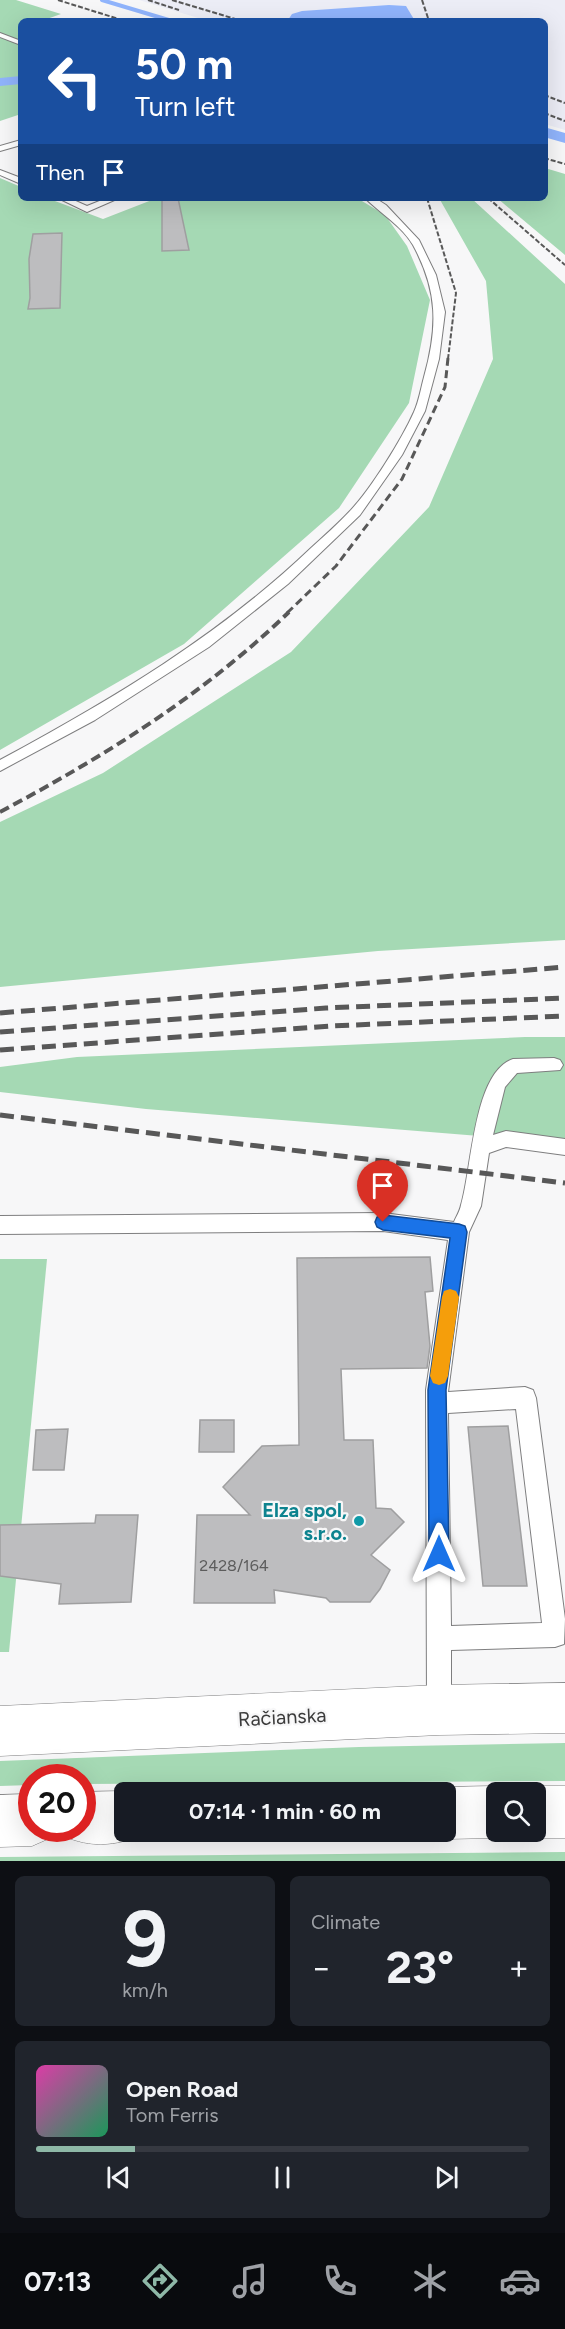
<!DOCTYPE html>
<html lang="en">
<head>
<meta charset="utf-8">
<style>
	:root { --surface:#171b24; --page:#20242c; --text:#f1f3f6; --muted:#9ea1a6; --line:#363941; --accent:#8eb8a7 }
	body { margin:0; font-family:Figtree,sans-serif; background:var(--page); color:var(--text); height:100vh; display:flex; flex-direction:column; font-size:22px; white-space:nowrap }
	* { box-sizing:border-box; margin:0 }
	p { font-size:20px; color:var(--muted) }
	.icon { flex:none; width:33px; height:33px; fill:none; stroke:currentColor; stroke-width:2; stroke-linecap:round; stroke-linejoin:round }
	.map { position:relative; height:1861px; overflow:hidden }
	.side { display:flex; flex-direction:column; gap:15px; padding:15px; background:#0d0f14; flex:1 }
	.side>* { flex:none }
	.guide { position:absolute; left:18px; top:18px; width:530px; height:183px; border-radius:9px; box-shadow:0 6px 24px #0002; background:#1a4fa0; color:#fff; overflow:hidden }
	.fabs { position:absolute; left:486px; top:1782px; display:grid; gap:12px }
	.fabs a { display:grid; place-items:center; width:60px; height:60px; border-radius:9px; background:var(--surface); box-shadow:0 6px 24px #0002; font-size:30px }
	.speed { position:absolute; left:18px; top:1764px; display:flex; gap:12px; font-size:30px; font-weight:700; text-align:center }
	.speed>* { display:grid; place-content:center; width:78px; height:78px; border-radius:50%; background:var(--surface); box-shadow:0 6px 24px #0002; line-height:1 }
	.speed .limit { border:9px solid #d22; background:#fff; color:#111 }
	.pin { position:absolute; display:grid; place-items:center; width:51px; height:51px; color:#fff; margin:-62px -26px; border-radius:50% 50% 50% 0; rotate:-45deg; box-shadow:0 0 6px #0007 }
	.pin .icon { rotate:45deg }
	.me { position:absolute; width:66px; margin:-33px; rotate:0deg; stroke-linejoin:round; filter:drop-shadow(0 0 4px #0008) }
	.turn { display:flex; align-items:center; gap:21px; height:126px; padding:0 18px; font-size:27px }
	.turn .icon { width:78px; height:78px; stroke-width:2.5 }
	.turn b { display:block; font-size:42px; line-height:51px }
	.then { display:flex; align-items:center; height:57px; padding:0 18px; background:#0003; gap:12px; font-size:22px }
	.big { font-size:45px; font-weight:700; line-height:1.1 }
	.side .widget { flex:1; display:flex; flex-direction:column; justify-content:center; gap:9px; min-width:0; padding:0 21px; border-radius:9px; background:var(--page) }
	.side .dial { align-items:center; gap:0 }
	.dial b { font-size:78px; line-height:1 }
	.song { display:flex; align-items:center; gap:18px }
	.cover { width:72px; height:72px; border-radius:9px; background:linear-gradient(135deg,hsl(320 70% 55%),hsl(150 70% 35%)) }
	.played { height:6px; border-radius:3px; background:linear-gradient(90deg,var(--accent) 20%,var(--line) 20%) }
	.keys { display:flex; justify-content:space-around; direction:ltr }
	.heat { display:flex; justify-content:space-between; align-items:center; font-size:33px; direction:ltr }
	.side .tiles { flex:1; display:grid; gap:15px; grid-template-columns:1fr 1fr }
	.widget:last-child { grid-column:span 2 }
	.trip { position:absolute; left:114px; top:1782px; width:342px; height:60px; border-radius:9px; background:var(--surface); box-shadow:0 6px 24px #0002; font-weight:700; line-height:60px; text-align:center }
	.menu { display:flex; height:96px; justify-content:space-around; align-items:center; background:#090b0e; color:var(--muted) }
	.menu .icon { width:42px; height:42px }
	.menu .selected { color:var(--accent) }
	.menu b { font-size:27px; color:var(--text) }
	.map>svg:first-child { display:block }
	.built { fill:#ecedf6 }
	.green { fill:#a5d9b4 }
	.water { fill:#90b4fc }
	.lines { fill:none; stroke-linecap:round; stroke-linejoin:round }
	.stream { stroke:#90b4fc; stroke-width:4 }
	.canal { fill:#90b4fc; fill-rule:evenodd }
	.building { fill:#bdbdbf; stroke:#9f9fa0; stroke-width:1.5 }
	.lane-casing { stroke:#7e7e7f; stroke-width:2 }
	.secondary-casing { stroke:#7e7e7f; stroke-width:1 }
	.lane { fill:#fff; fill-rule:evenodd }
	.secondary { fill:#fff; fill-rule:evenodd }
	.rail-far3 { stroke:#585858; stroke-width:2; stroke-dasharray:5 2; stroke-linecap:butt }
	.rail-far2 { stroke:#585858; stroke-width:3; stroke-dasharray:8 4.5; stroke-linecap:butt }
	.rail-far1 { stroke:#585858; stroke-width:4; stroke-dasharray:10 5; stroke-linecap:butt }
	.rail { stroke:#585858; stroke-width:5; stroke-dasharray:14 7; stroke-linecap:butt }
	.route { fill:#1a73e8; stroke:#114b97; stroke-width:1.5 }
	.slow { fill:#f59e0b }
	.culture-dot { fill:#0f9aa8; stroke:#f7f7f8; stroke-width:2 }
	.labels { text-anchor:middle; stroke-width:4.5; stroke-linejoin:round; paint-order:stroke }
	.near-number-label { font-size:16px; fill:#5c5c5c }
	.near-culture-label { font-size:20px; font-weight:bold; fill:#0d838f; stroke:#f7f7f8; text-anchor:end }
	.near-street-label { font-size:20px; fill:#3b3b3b; stroke:#f7f7f8 }
</style>
</head>
<body>
<div class="map">
<svg width="565" height="1861" viewBox="0 0 565 1861">
	<rect width="100%" height="100%" fill="#f7f7f8"/>
	<path class="built" d="M139 0H565V130L545 124 544 21H208Z"/>
	<g class="green">
		<path d="M0 0H16L61 14 44 20 46 21H21V114L0 121Z"/>
		<path d="M545 168 565 174V255L497 198H544Z"/>
		<path d="M0 178 21 187V198H47L103 219 157 198H357L385 215 407 246 430 300 409 403 339 508 184 644 0 750Z"/>
		<path d="M439 198H471L565 284V940L378 951 0 987V822L103 773 291 652 429 507 493 359 486 281Z"/>
		<path d="M525 1037H565V1143L146 1109 0 1092V1067L77 1057Z"/>
		<path d="M0 1259H47L9 1652H0Z"/>
		<path d="M565 1743V1781L83 1784 82 1778H32L31 1785 0 1786V1761L359 1747Z"/>
		<path d="M565 1852V1861H0V1857Z"/>
	</g>
	<path class="water" d="M389 5 406 6 415 21 288 20 292 14 302 11Z"/>
	<g class="lines">
		<path class="stream" d="M102 0 172 21"/>
		<g class="canal">
			<path d="M21 76V84L0 86V78Z"/>
			<path d="M544 127 565 133V143L544 137Z"/>
		</g>
	</g>
	<g class="building">
		<path d="M162 198H178L189 250 162 251Z"/>
		<path d="M62 233 60 308 28 309 30 298 29 259 33 234Z"/>
		<path d="M430 1257 433 1291 425 1292 430 1346 427 1368 341 1369 344 1440H373L376 1508 391 1509 404 1522 371 1555 390 1570 380 1589 370 1602H330L326 1598 274 1590 275 1603H194L197 1515H250L223 1487 262 1446 299 1445 297 1258Z"/>
		<path d="M200 1420H234V1452H199Z"/>
		<path d="M508 1426 527 1586H483L468 1427Z"/>
		<path d="M68 1429 64 1470H33L36 1430Z"/>
		<path d="M96 1515H138L131 1602 59 1604 61 1584 0 1576V1525L95 1523Z"/>
	</g>
	<g class="lines">
		<g class="lane-casing">
			<g id="lane">
				<path d="M0 33 21 41V45L0 37Z"/>
				<path d="M21 140V145L0 151V146Z"/>
				<path d="M0 170 21 178V184L0 175Z"/>
				<path d="M58 198H69L87 206 107 198H119L87 212Z"/>
				<path d="M365 198H375L386 205 419 240 436 275 445 312 439 359 425 411 402 455 360 515 288 584 209 647 95 720 0 771V760C111 700 219 636 311 548 324 536 338 524 350 511 371 489 402 439 414 412 419 401 421 388 424 377 438 327 438 291 413 245 402 226 380 213 365 198Z"/>
				<path d="M554 1058 560 1060 563 1065 560 1070 517 1073 505 1087 493 1135 506 1131 565 1139V1155L506 1147 489 1153 481 1206 469 1232 448 1392 525 1387 533 1390 536 1398 565 1619 564 1644 555 1647 451 1650V1707L448 1716 439 1719 430 1716 427 1707 426 1390 448 1240 383 1231 0 1234V1216L383 1213 454 1222C456 1217 460 1211 461 1205 472 1170 473 1072 513 1059ZM516 1409 542 1623 451 1626 448 1413Z"/>
			</g>
		</g>
		<g class="secondary-casing">
			<g id="secondary">
				<path d="M565 1683V1733L439 1735 0 1756V1706L439 1685Z"/>
				<path d="M496 1786 512 1792H496V1832H512L496 1838 446 1839 428 1832H446V1792H433L446 1787Z"/>
				<path d="M536 1786H565V1838H536L520 1832H536V1792H520Z"/>
				<path d="M124 1791 128 1792H124V1832H144L142 1835C116 1846 90 1848 64 1836L60 1828H82V1792Z"/>
				<path d="M32 1794V1828H55L50 1838 32 1846 0 1847V1795Z"/>
			</g>
		</g>
		<use href="#lane" class="lane"/>
		<use href="#secondary" class="secondary"/>
		<g class="rail-far3">
			<path d="M58 0 125 21"/>
			<path d="M148 0 179 10"/>
			<path d="M172 0 242 21"/>
			<path d="M422 0 429 21"/>
			<path d="M544 95 565 103"/>
			<path d="M544 113 565 121"/>
			<path d="M544 158 565 164"/>
			<path d="M427 198 456 293 448 359"/>
			<path d="M488 198 565 265"/>
		</g>
		<path class="rail-far2" d="M287 613 336 566 402 479 445 387 448 358"/>
		<path class="rail-far1" d="M0 812C105 756 203 695 289 612"/>
		<g class="rail">
			<path d="M0 1013 565 967"/>
			<path d="M0 1032 326 1008 565 998"/>
			<path d="M0 1050 330 1026 565 1016"/>
			<path d="M0 1115 565 1183"/>
		</g>
	</g>
	<path class="route" d="M383 1215 459 1224 465 1226 467 1232 446 1390 449 1554 446 1561 439 1563 432 1561 429 1554 428 1390 450 1238 383 1230 377 1227 375 1222 377 1217Z"/>
	<path class="slow" d="M450 1289 456 1291 459 1297 448 1376 445 1383 439 1385 433 1383 430 1376 442 1297 444 1291Z"/>
	<circle class="culture-dot" cx="359" cy="1521" r="6"/>
	<g class="labels">
		<g class="near-number-label">
			<text x="234" y="1571">2428/164</text>
		</g>
		<g class="near-culture-label">
			<text x="347" y="1517">Elza spol,<tspan x="347" dy="23">s.r.o.</tspan></text>
		</g>
		<g class="near-street-label">
			<text transform="translate(282 1717) rotate(-3)" y="7">Račianska</text>
		</g>
	</g>
</svg>
<div class="fabs">
<a><svg class="icon" aria-label="search" viewBox="0 0 24 24"><circle cx="10" cy="10" r="6"/><path d="M15 15l6 6"/></svg></a>
</div>
<div class="speed"><div class="limit">20</div></div>
<div class="pin" style="left:383px;top:1222px;background:#d93025"><svg class="icon" aria-label="arrive" viewBox="0 0 24 24"><path d="M6 21V4h12l-3 4 3 4H6"/></svg></div>
<svg class="me" style="left:439px;top:1554px" viewBox="-20 -20 40 40"><path d="M0-17L14 15 0 8-14 15z" fill="#1a73e8" stroke="#fff" stroke-width="4"/></svg>
<div class="trip">07:14 · 1 min · 60 m</div>
<div class="guide">
<div class="turn"><svg class="icon" aria-label="left" viewBox="0 0 24 24"><path d="M17 20v-9H6M10 6l-5 5 5 5"/></svg><div><b>50 m</b>Turn left</div></div>
<div class="then">Then<svg class="icon" aria-label="arrive" viewBox="0 0 24 24"><path d="M6 21V4h12l-3 4 3 4H6"/></svg></div>
</div>
</div>
<section class="side">
<div class="tiles">
<div class="widget dial"><b>9</b><p>km/h</p></div>
<div class="widget"><p>Climate</p>
<div class="heat"><a>−</a><b class="big">23°</b><a>+</a></div>
</div>
<div class="widget">
<div class="song"><i class="cover"></i><div><b>Open Road</b><p>Tom Ferris</p></div></div>
<div class="played"></div>
<div class="keys"><svg class="icon" aria-label="previous" viewBox="0 0 24 24"><path d="M18 5L8 12l10 7zM5 5v14"/></svg><svg class="icon" aria-label="pause" viewBox="0 0 24 24"><path d="M8 5v14M16 5v14"/></svg><svg class="icon" aria-label="next" viewBox="0 0 24 24"><path d="M6 5l10 7-10 7zM19 5v14"/></svg></div>
</div>
</div>
</section>
<nav class="menu">
<b>07:13</b>
<svg class="icon selected" aria-label="directions" viewBox="0 0 24 24"><path d="M12 3l9 9-9 9-9-9zM9 14v-3h6M13 9l2 2-2 2"/></svg>
<svg class="icon" aria-label="music" viewBox="0 0 24 24"><path d="M9 18V5l10-2v13"/><circle cx="6" cy="18" r="3"/><circle cx="16" cy="16" r="3"/></svg>
<svg class="icon" aria-label="phone" viewBox="0 0 24 24"><path d="M5 4h4l2 5-3 2q2 4 5 5l2-3 5 2v4C11 20 4 13 5 4z"/></svg>
<svg class="icon" aria-label="climate" viewBox="0 0 24 24"><path d="M12 3v18M4 7l16 10M4 17L20 7"/></svg>
<svg class="icon" aria-label="car" viewBox="0 0 24 24"><path d="M5 17H2v-5l4-1 3-4h7l3 4 3 1v5h-3M9 17h6M6 11h13"/><circle cx="7" cy="17" r="2"/><circle cx="17" cy="17" r="2"/></svg>
</nav>
</body>
</html>
